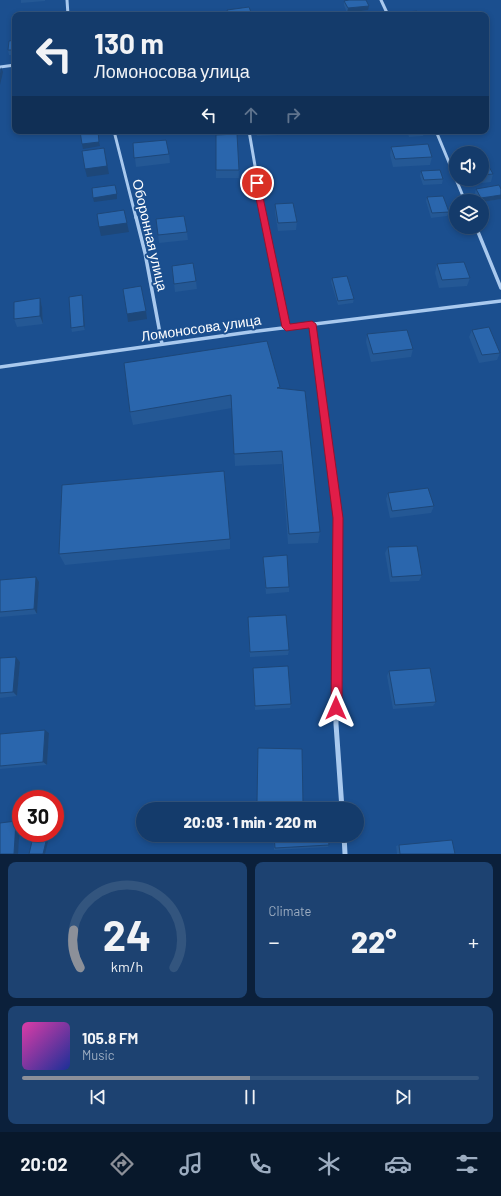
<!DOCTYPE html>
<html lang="en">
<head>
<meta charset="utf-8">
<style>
	:root { --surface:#143b6b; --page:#1d4271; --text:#f1f3f6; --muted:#9dadc1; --line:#33557e; --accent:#8c9099 }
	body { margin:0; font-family:Barlow,sans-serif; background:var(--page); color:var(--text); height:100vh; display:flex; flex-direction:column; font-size:15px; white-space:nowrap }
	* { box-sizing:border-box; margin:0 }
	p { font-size:13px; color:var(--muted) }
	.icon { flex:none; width:22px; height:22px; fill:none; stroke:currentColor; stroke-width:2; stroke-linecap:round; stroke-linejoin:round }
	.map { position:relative; height:854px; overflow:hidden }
	.drawer { display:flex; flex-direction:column; gap:8px; padding:8px; background:#0b203b; flex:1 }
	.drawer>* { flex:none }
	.banner { position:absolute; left:12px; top:12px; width:477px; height:122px; border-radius:8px; box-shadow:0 2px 6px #0003,0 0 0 1px var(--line); background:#143b6b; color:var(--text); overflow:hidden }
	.tools { position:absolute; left:449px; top:146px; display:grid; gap:8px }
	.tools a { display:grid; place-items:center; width:40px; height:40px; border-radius:50%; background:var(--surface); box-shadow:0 2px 6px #0003,0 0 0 1px var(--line); font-size:20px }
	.speed { position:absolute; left:12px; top:790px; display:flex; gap:8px; font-size:20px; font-weight:700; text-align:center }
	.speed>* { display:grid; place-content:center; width:52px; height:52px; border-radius:50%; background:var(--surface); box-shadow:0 2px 6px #0003,0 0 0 1px var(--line); line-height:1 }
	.speed .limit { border:6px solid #d22; background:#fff; color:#111 }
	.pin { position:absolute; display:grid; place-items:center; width:34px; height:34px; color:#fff; margin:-17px; border:2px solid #fff; border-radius:50%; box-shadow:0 1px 4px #0007 }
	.me { position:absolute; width:44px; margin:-22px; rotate:0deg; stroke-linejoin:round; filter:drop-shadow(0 0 3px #0008) }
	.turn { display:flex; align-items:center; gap:14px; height:84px; padding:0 16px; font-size:18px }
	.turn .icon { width:52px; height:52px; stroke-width:2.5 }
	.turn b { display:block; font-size:28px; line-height:34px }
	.lanes { display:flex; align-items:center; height:38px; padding:0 16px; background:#0003; justify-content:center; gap:20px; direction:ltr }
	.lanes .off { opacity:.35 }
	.big { font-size:30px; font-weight:800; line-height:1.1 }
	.drawer .widget { flex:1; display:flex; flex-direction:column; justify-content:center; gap:6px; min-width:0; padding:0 14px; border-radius:8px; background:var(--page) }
	.drawer .dial { align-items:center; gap:0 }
	.dial svg { height:104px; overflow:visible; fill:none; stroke:var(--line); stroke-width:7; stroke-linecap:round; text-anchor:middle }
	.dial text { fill:var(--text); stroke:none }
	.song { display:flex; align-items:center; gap:12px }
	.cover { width:48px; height:48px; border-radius:6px; background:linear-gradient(135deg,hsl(320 70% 55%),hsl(230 70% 35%)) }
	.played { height:4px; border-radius:2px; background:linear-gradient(90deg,var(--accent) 50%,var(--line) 50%) }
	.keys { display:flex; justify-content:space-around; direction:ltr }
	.heat { display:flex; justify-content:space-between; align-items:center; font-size:22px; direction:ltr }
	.drawer .tiles { flex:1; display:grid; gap:8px; grid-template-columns:1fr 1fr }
	.widget:last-child { grid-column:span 2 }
	.trip { position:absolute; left:136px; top:802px; width:228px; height:40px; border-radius:20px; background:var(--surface); box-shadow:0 2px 6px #0003,0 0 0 1px var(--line); font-weight:800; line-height:40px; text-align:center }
	.tab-bar { display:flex; height:64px; justify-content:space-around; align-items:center; background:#08182b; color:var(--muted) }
	.tab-bar .icon { width:28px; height:28px }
	.tab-bar .selected { color:var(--accent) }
	.tab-bar b { font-size:18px; color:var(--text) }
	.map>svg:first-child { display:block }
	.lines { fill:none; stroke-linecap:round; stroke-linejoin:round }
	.minor-far2 { stroke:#a9c9ee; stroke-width:3 }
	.minor-far1 { stroke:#a9c9ee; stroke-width:3.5 }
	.minor { stroke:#a9c9ee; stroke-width:5 }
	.wall { fill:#245895 }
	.shaded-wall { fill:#1d4779 }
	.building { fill:#2a66ad; stroke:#1d4779 }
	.route { fill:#e11d48; stroke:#92132f }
	.labels { text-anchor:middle; stroke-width:4; stroke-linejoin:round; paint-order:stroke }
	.street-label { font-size:14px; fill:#fff; stroke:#1b4f8f }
</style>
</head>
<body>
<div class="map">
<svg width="501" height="854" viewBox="0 0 501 854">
	<rect width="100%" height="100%" fill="#1b4f8f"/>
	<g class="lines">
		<g class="minor-far2">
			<path d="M67 0 68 15"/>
			<path d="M381 0 388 15"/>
			<path d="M0 67 15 65"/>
			<path d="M114 131 136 218"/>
			<path d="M249 131 264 218"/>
			<path d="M436 131 465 201"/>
		</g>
		<g class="minor-far1">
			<path d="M136 217 145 253 162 344"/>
			<path d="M263 217 286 327"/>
			<path d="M476 227 501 288"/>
			<path d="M312 324 335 497"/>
			<path d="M0 367 250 332 501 301"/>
		</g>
		<g class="minor">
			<path d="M335 496 338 518 336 724 342 809"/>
			<path d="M344 835 345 854"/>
		</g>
	</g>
	<g class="wall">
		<path d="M21 0H45V1L21 3Z"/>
		<path d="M344 1 368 10 347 13 344 5Z"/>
		<path d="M15 40V55H9L8 50Z"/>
		<path d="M257 131H278V135L257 136Z"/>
		<path d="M407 131H424V132L423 136 409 137Z"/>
		<path d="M237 134 239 178H216V170Z"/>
		<path d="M133 143 169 154 170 163 136 167Z"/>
		<path d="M391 147 432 157 430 165 393 167 390 155Z"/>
		<path d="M482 154 493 174 491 182 474 184 471 179H482Z"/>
		<path d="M421 171 443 179 442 184 423 185 420 176Z"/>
		<path d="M476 189H501V199L482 202V201H479L475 193Z"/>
		<path d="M427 197 449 212 447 216 431 218 426 201Z"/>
		<path d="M275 204 297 222 296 230 278 231 275 212Z"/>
		<path d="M156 219 187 232 188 240 159 243Z"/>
		<path d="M437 264 470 278 467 286 439 288 435 273Z"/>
		<path d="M172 266 196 281 197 289 175 292Z"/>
		<path d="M332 278 354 299 353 303 338 305 331 282Z"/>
		<path d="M40 298 42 307 43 324 17 327 14 319Z"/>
		<path d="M83 299 85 330 72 332 71 328Z"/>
		<path d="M472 330 500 353 497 360 479 363 469 337Z"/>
		<path d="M367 334 413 349 411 357 371 362 366 342Z"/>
		<path d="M124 363 280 388 320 532 318 543 288 544 282 464 235 466 232 408 133 425 130 412Z"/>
		<path d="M388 493 434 506 431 513 390 518 386 499Z"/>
		<path d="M230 539V549L65 565 59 554Z"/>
		<path d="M388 547 422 575 419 581 390 582 385 553Z"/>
		<path d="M263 557 289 587V592L266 594 263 563Z"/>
		<path d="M0 580 39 582 37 614 0 617Z"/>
		<path d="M248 622 289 650 288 655 250 657Z"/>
		<path d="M16 657 20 662 17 696 0 698V658Z"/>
		<path d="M389 671 436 702 433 706 393 709 387 676Z"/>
		<path d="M253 672 291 704 290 708 255 710Z"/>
		<path d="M45 730 49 733 47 765 0 769V734Z"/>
		<path d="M258 748 303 803 302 806 257 804Z"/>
		<path d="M273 835H328L329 845 328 847 274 850Z"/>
		<path d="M399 845 455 854H397L396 846Z"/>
	</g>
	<g class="shaded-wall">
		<path d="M369 6 368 10 347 13 348 8Z"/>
		<path d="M1 67 3 72 0 85V74Z"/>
		<path d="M99 142 100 146 83 149 82 144Z"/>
		<path d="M104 148 109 174 87 177 85 169Z"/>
		<path d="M117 194V199L94 202 93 198Z"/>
		<path d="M501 195V199L482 202V201H480L481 198Z"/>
		<path d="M127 223 129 232 101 236 99 227Z"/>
		<path d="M82 295 83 299 85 330 84 326Z"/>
		<path d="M40 298 42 307 43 324 40 316Z"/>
		<path d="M146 311 147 319 128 322 127 314Z"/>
		<path d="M36 577 39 582 37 614 34 609Z"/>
		<path d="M16 657 20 662 17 696 13 692Z"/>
		<path d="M45 730 49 733 47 765 43 762Z"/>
		<path d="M16 821 20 823 18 854H14Z"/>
		<path d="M48 833H50L45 854H43Z"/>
	</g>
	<g class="building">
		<path d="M349 0H366L369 6 348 8 344 1Z"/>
		<path d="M249 7 252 15H229L227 10Z"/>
		<path d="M417 11 419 15H399L398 13Z"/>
		<path d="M15 40V50H8L9 41Z"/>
		<path d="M80 131H98L99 142 82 144Z"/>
		<path d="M257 131H274L257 132Z"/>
		<path d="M409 131H424V132L410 133Z"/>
		<path d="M237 134 239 170H216V135Z"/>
		<path d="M166 140 169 154 134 158 133 143Z"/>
		<path d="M428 144 432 157 395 159 391 147Z"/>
		<path d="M104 148 107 166 85 169 82 151Z"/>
		<path d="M482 154 493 174 482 175Z"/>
		<path d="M440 170 443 179 424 180 421 171Z"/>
		<path d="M115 185 117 194 93 198 92 188Z"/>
		<path d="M499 185 501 189V195L481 198 476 189Z"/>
		<path d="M443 196 449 212 432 213 427 197Z"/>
		<path d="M293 203 297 222 278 223 275 204Z"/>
		<path d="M124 210 127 223 99 227 97 214Z"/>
		<path d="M184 216 187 232 158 235 156 219Z"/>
		<path d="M464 262 470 278 442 280 437 264Z"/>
		<path d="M193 263 196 281 174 284 172 266Z"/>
		<path d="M347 276 354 299 338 301 332 278Z"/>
		<path d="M141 286 146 311 127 314 123 289Z"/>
		<path d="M82 295 84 326 71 328 69 297Z"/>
		<path d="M40 298V316L14 319V302Z"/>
		<path d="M489 327 500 353 482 355 472 330Z"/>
		<path d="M407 330 413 349 373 354 367 334Z"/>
		<path d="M267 341 280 387 277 388 305 391 320 532 289 534 282 451 234 454 231 395 130 412 124 363Z"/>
		<path d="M224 471 230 539 59 554 62 485Z"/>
		<path d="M428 488 434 506 392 511 388 493Z"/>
		<path d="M417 546 422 575 392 577 388 547Z"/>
		<path d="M287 555 289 587 266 588 263 557Z"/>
		<path d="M36 577 34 609 0 612V580Z"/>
		<path d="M286 615 289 650 250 652 248 617Z"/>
		<path d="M16 657 13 692 0 693V658Z"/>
		<path d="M288 666 291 704 255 706 253 668Z"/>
		<path d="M430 668 436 702 395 705 389 671Z"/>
		<path d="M45 730 43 762 0 766V734Z"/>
		<path d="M258 748 302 749 303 803 257 802Z"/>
		<path d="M325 806 326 809H274Z"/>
		<path d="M16 821 14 854H0V823Z"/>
		<path d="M34 833H48L43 854H29Z"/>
		<path d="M274 835H328L329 845 275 848Z"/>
		<path d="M452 840 455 854H400L399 845Z"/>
	</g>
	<path class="route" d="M257 181 260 183 290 324 312 321 316 324 343 518 342 708 340 712 336 713 332 712 331 708 333 518 309 328 286 331 282 327 253 183Z"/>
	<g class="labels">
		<g class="street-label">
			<text transform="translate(150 235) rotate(77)" y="5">Оборонная улица</text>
			<text transform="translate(201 328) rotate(-8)" y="5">Ломоносова улица</text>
		</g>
	</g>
</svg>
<div class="tools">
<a><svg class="icon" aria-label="sound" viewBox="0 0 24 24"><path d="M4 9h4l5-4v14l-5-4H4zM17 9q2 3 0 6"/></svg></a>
<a><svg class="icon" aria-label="layers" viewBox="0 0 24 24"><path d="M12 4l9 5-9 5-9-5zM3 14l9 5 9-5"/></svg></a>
</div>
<div class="speed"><div class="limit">30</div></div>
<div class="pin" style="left:257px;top:183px;background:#d93025"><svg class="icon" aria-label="arrive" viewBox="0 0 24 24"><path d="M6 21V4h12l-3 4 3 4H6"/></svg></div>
<svg class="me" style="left:336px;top:708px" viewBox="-20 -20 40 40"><path d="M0-17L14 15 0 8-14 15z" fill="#e11d48" stroke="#fff" stroke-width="4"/></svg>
<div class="trip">20:03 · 1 min · 220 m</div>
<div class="banner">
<div class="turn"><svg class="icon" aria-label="left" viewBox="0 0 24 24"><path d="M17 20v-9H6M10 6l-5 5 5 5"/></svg><div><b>130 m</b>Ломоносова улица</div></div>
<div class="lanes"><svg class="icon" aria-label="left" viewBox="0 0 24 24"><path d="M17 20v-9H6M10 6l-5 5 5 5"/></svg><svg class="icon off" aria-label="ahead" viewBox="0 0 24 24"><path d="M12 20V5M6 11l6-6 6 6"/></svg><svg class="icon off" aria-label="right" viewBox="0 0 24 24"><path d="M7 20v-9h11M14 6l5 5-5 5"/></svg></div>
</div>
</div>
<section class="drawer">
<div class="tiles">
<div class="widget dial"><svg viewBox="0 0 100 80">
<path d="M14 69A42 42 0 1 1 86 69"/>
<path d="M14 69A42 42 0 0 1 9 40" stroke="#8c9099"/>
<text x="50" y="56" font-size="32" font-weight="700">24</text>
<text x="50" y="72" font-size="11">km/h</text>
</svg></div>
<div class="widget"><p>Climate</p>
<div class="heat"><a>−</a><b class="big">22°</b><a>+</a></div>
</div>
<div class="widget">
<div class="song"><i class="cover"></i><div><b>105.8 FM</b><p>Music</p></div></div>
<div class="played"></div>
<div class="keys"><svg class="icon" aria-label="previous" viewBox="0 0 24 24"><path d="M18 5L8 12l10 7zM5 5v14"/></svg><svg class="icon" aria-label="pause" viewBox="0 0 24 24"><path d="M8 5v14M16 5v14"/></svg><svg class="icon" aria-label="next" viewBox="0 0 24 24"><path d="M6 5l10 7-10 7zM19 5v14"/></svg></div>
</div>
</div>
</section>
<nav class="tab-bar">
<b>20:02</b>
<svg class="icon selected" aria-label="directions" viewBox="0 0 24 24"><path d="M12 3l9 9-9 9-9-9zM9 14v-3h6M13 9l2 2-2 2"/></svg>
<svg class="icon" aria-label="music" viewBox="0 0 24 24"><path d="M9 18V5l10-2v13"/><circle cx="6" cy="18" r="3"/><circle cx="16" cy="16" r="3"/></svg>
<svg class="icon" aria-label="phone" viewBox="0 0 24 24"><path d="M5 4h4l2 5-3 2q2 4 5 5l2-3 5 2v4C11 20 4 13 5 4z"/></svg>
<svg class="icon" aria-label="climate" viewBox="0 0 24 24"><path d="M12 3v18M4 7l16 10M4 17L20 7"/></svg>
<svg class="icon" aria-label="car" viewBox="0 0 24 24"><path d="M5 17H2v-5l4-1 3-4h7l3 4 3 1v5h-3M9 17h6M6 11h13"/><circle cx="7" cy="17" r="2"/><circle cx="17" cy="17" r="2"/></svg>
<svg class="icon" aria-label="filters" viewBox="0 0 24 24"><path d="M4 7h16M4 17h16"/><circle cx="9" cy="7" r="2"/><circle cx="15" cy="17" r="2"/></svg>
</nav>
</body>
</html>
